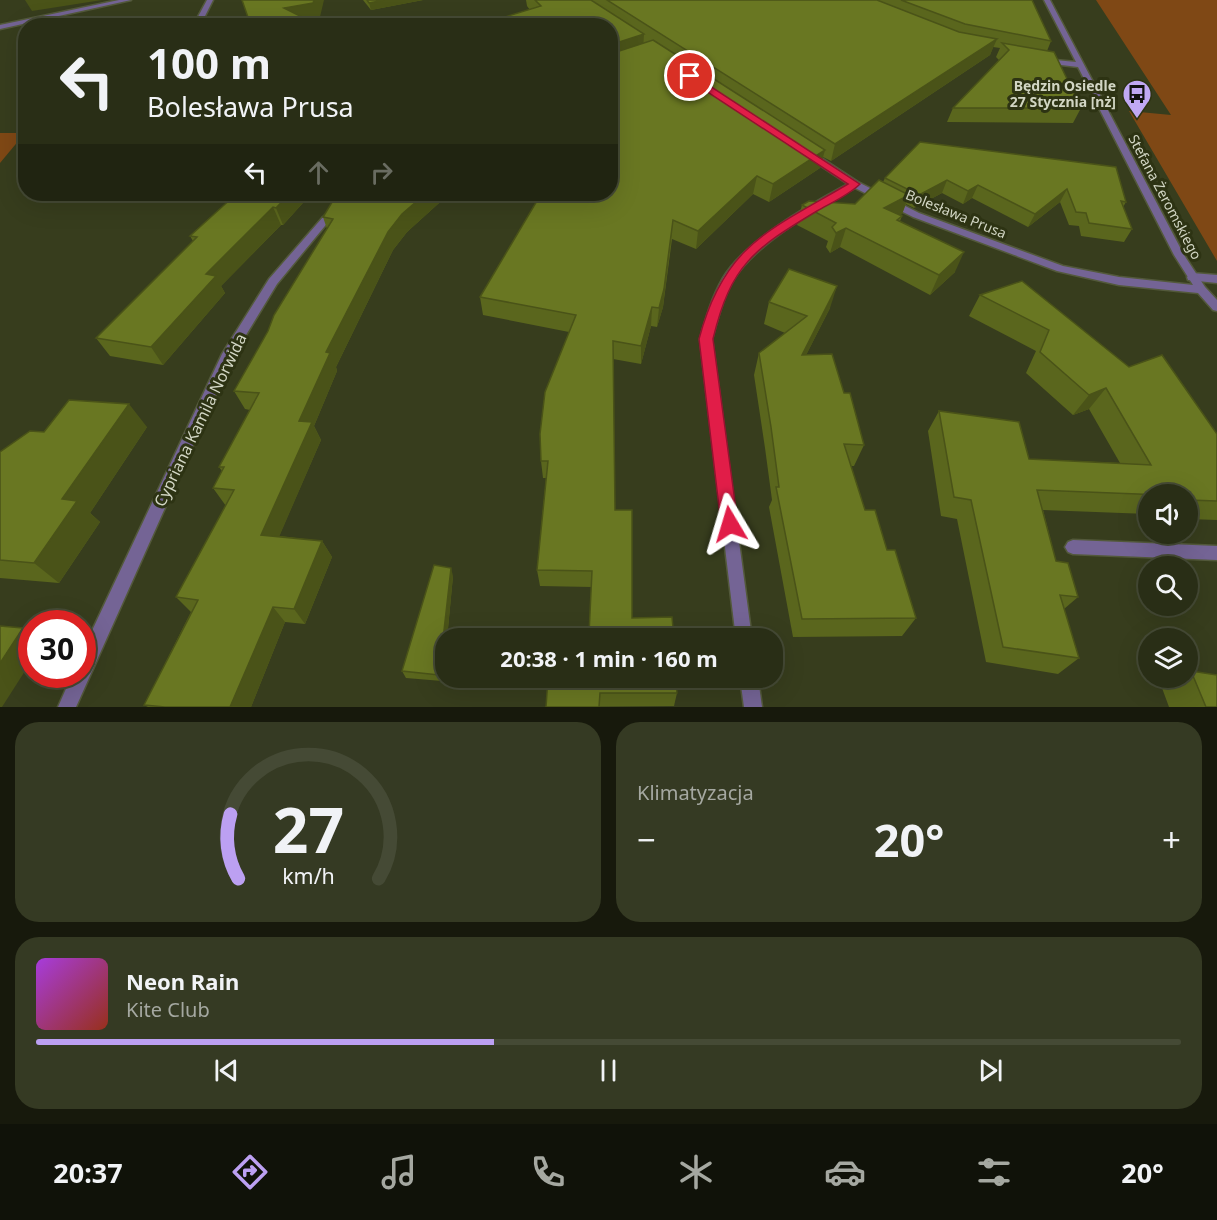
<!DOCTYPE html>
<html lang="pl">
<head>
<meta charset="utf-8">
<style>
	:root { --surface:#292e16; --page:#353a23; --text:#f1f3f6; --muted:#a5a8a1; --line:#454a35; --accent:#bca0f2 }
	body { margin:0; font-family:"Noto Sans",sans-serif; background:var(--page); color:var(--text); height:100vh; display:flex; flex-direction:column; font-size:22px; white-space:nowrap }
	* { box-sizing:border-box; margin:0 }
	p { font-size:20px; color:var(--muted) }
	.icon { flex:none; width:33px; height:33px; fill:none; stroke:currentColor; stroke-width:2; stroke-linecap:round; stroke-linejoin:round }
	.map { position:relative; height:707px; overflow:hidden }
	.details { display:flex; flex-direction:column; gap:15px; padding:15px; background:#17190c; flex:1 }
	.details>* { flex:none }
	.guide { position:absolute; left:18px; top:18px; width:600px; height:183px; border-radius:24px; box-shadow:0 6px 24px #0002,0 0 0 2px var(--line); background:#292e16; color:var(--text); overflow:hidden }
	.buttons { position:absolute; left:1138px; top:484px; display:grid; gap:12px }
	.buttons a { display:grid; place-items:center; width:60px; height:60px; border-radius:50%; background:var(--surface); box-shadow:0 6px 24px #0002,0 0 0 2px var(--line); font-size:30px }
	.speed { position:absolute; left:18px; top:610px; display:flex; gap:12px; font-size:30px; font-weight:700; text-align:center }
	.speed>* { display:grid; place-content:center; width:78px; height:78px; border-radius:50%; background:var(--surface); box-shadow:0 6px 24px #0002,0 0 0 2px var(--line); line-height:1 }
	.speed .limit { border:9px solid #d22; background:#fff; color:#111 }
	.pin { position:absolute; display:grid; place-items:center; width:51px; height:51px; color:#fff; margin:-26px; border:3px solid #fff; border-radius:50%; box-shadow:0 2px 6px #0007 }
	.me { position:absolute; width:66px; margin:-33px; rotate:353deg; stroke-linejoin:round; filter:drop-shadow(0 0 4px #0008) }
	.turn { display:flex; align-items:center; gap:21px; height:126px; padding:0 30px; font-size:27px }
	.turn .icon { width:78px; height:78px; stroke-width:2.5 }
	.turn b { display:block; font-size:42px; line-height:51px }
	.lanes { display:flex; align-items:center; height:57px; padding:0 30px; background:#0003; justify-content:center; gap:30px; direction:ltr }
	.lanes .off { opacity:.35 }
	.big { font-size:45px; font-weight:700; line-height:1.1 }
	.details .card { flex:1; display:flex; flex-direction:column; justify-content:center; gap:9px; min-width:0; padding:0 21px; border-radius:24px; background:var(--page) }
	.details .dial { align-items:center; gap:0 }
	.dial svg { height:156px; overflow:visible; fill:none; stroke:var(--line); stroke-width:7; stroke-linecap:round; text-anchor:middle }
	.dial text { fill:var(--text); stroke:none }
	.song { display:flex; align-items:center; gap:18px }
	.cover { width:72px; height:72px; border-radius:9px; background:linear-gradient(135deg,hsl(280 70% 55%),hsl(10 70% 35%)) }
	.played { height:6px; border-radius:3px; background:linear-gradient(90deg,var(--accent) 40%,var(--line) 40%) }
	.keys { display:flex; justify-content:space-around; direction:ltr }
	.heat { display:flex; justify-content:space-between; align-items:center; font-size:33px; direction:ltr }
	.details .tiles { flex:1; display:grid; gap:15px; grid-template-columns:1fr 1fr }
	.card:last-child { grid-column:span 2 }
	.trip { position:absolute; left:435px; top:628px; width:348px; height:60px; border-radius:24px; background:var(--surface); box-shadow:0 6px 24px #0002,0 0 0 2px var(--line); font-weight:700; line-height:60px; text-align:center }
	.menu { display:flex; height:96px; justify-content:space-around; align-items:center; background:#101209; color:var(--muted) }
	.menu .icon { width:42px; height:42px }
	.menu .current { color:var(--accent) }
	.menu b { font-size:27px; color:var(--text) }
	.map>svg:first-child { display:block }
	.green { fill:#7f4815 }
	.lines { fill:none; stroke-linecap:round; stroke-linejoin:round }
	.lane-casing { stroke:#53593b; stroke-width:3 }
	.street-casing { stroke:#53593b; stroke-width:3 }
	.lane { fill:#746495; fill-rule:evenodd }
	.street { fill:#746495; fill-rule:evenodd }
	.wall { fill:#5a661d }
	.shaded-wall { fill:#4a5318 }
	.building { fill:#697722; stroke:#4a5318; stroke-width:1.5 }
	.route { fill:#e11d48; stroke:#92132f; stroke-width:1.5 }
	.labels { text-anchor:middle; stroke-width:6; stroke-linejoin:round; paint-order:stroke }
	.far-poi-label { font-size:14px; font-weight:bold; fill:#d2d6c4; stroke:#2d3313; text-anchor:end }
	.far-street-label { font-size:14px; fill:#d2d6c4; stroke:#2d3313 }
	.street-label { font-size:16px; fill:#d2d6c4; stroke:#2d3313 }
</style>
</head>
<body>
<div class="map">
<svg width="1217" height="707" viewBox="0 0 1217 707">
	<rect width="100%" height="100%" fill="#373d1d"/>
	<g class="green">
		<path d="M1096 0H1217V261L1129 111 1171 115Z"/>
		<path d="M0 133H25L0 163Z"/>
	</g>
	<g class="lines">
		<g class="lane-casing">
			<g id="lane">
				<path d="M207 0H213L200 26H193Z"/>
				<path d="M1192 273 1217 275V283L1188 280 1187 277Z"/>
				<path d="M1073 540 1217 546V560L1073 554 1068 552 1065 547 1068 542Z"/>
			</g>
		</g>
		<g class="street-casing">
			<g id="street">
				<path d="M119 0H131L0 29V25Z"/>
				<path d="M1044 0H1050L1184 255 1205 287 1217 300V311L1213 310 1198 293 1119 285 1057 271 913 217 855 188C818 208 756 243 734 279 723 297 718 318 712 339L752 639H736L700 339C706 318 712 297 723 278 746 240 809 205 848 184L806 156V152H812L858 182 919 213 1063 266 1119 277 1193 285 1174 255 1078 67 1045 63 1041 61 1045 59 1076 62Z"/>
				<path d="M349 194H359L329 221 277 284 232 358 76 707H58L72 675H82V652L222 354 269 279 323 217Z"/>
				<path d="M740 678H758L762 707H744Z"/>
			</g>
		</g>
		<use href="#lane" class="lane"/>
		<use href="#street" class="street"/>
	</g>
	<g class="wall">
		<path d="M363 0H423L371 10Z"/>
		<path d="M526 0H1032L1051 41 1047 51 1081 108 1073 123 947 122 953 108 999 60 996 57 1000 48 993 47 990 55 831 161 823 157 820 168 769 202 753 194 696 249 672 239 663 307 657 327 651 326 641 364 613 359 589 634 592 587 540 586 537 570 546 478H543L541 461 569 332 483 315 480 297 610 194V26H485V23L530 10 527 6Z"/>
		<path d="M920 142 1126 202 1123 207 1132 229 1124 242 1081 236 1079 226 1069 225 1060 202 1028 227 972 198 963 204 942 193 914 208 906 204 902 214 900 215 902 216 900 221 955 272 930 295 840 247 830 253 826 247 828 241 797 225 802 205 855 204 883 182 885 178Z"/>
		<path d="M226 194H311L283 225H281L221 286 225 293 163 365 110 356 96 338 193 241 190 236 229 201Z"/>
		<path d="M337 194H449L407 232 393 250 336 367 337 371 314 426 321 440 279 536 322 541 332 557 305 624 285 622 251 707H148L144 705 191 612 176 597 226 506 213 488 222 471 219 467 250 410 245 409 234 391 327 229 323 217Z"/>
		<path d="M980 295 1129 367 1217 434V520L1188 519V495H1149V516L1148 514 1043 510 1056 561 1078 597 1064 609 1079 658 1058 674 986 662 957 519 941 516 928 431 939 411 1029 459 1120 463 1089 409 1073 415 1026 373 1036 351 969 316Z"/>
		<path d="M769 302 830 308 806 355 844 393 864 445 854 466H851L865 510 887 550 916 618 902 636 793 637 769 507 772 500 765 448 754 375 759 353 785 333 764 324Z"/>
		<path d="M147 427 90 513 100 522 59 583 0 578V452L44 432Z"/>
		<path d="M453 576 447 639H446V649L442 681 406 678 402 671Z"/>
		<path d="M1191 671 1217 707H1169L1162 688 1180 678H1188V673Z"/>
		<path d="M548 678 677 693 674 706 546 707Z"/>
	</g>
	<g class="shaded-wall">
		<path d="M25 0H102L32 11Z"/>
		<path d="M314 0H324L319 21 309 22 310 26H307L284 8Z"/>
		<path d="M384 0H423L371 10 369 3Z"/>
		<path d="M644 34 643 50 610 61V45Z"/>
		<path d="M997 39 990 55 831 161 835 144Z"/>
		<path d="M825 150 820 168 769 202 773 184Z"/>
		<path d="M757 176 753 194 696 249 698 231Z"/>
		<path d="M947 180 942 193 914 208 919 195Z"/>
		<path d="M978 185 972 198 963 204 968 191Z"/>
		<path d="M1067 189 1060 202 1028 227 1035 214Z"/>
		<path d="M289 194H311L283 225 276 208Z"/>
		<path d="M425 194H449L407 232 393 250 336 367 337 371 314 426 321 440 273 551 261 535 299 421 326 352 388 232 402 214Z"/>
		<path d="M909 195 902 214 878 227 884 208Z"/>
		<path d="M273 207 281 225 221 286 225 293 163 365 151 347 206 274Z"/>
		<path d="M673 220 663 307 657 327 659 308Z"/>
		<path d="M846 228 840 247 830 253 836 233Z"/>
		<path d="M964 252 955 272 930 295 939 275Z"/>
		<path d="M837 286 830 308 795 377 802 355Z"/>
		<path d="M652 307 651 326 641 364V346Z"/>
		<path d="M1106 388 1089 409 1073 415 1089 395Z"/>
		<path d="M129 404 147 427 90 513 100 522 59 583 34 563 62 499Z"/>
		<path d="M322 541 332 557 305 624 294 609Z"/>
		<path d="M451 568 453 576 447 639H446V649L442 681 439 675Z"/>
		<path d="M273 607 285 622 251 707H230Z"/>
		<path d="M23 628 32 634V660L2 707H0V663Z"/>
	</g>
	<g class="building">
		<path d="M242 0H314L313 3 284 8 308 20 307 26H251Z"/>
		<path d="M367 0H384L369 3Z"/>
		<path d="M535 0H591L644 34 610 45V26H489L485 23 541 6Z"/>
		<path d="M607 0H877L959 32 997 39 835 144Z"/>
		<path d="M901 0H1032L1051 41 965 24Z"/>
		<path d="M653 40 825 150 773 184 757 176 698 231 673 220 664 289 659 308 652 307 641 346 613 341 615 510H632V618L672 617 674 639H550V634H589L592 571 537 570 548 461H541L540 434 545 392 576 315 480 297 541 194H610V54Z"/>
		<path d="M1002 43 1054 52 1081 108H953L1009 50Z"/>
		<path d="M920 142 1116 167 1126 202 1121 201 1132 229 1089 223 1086 213 1076 212 1067 189 1035 214 978 185 968 191 947 180 919 195 885 178Z"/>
		<path d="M879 180 909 195 884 208 902 216 897 220 964 252 939 275 846 228 836 233 832 227 836 223 802 205 809 201 855 204Z"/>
		<path d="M226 194H289L276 208 273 207 206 274 216 276 151 347 96 338 197 237 190 236 234 196Z"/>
		<path d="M337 194H425L402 214 388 232 326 352 330 353 299 421 312 422 261 535 322 541 294 609 273 607 230 707H165L144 705 198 600 176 597 234 490 213 488 224 467H219L259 393 234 391 268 331 274 315 333 219 323 217Z"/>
		<path d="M789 269 837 286 802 355 832 354 844 393H850L864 445 844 444 865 510H875L887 550H895L916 618 802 619 776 487H779L771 427 759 353 807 316 769 302Z"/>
		<path d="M1022 281 1129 367 1162 355 1217 434V501L1188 500V495H1163L1037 490 1056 561 1068 563 1078 597 1060 595 1079 658 1003 647 971 500 954 497 939 411 1019 422 1029 459 1151 465 1106 388 1089 395 1040 352 1049 330 980 295Z"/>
		<path d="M69 400 129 404 62 499 77 501 34 563 0 560V452L30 431 44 432Z"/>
		<path d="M434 565 451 568 439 675 402 671Z"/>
		<path d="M0 626 23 628 0 663Z"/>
		<path d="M1191 671 1217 675V707H1206Z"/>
		<path d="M548 678H676L677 693H600L599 707H546Z"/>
	</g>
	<path class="route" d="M690 73 860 184C849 195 831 203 817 211 754 249 731 264 713 339L738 524 736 529 730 531 724 529 721 524 699 339C724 244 770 230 848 184L686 78 685 76Z"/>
	<defs>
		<g id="bus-pin" transform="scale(1.5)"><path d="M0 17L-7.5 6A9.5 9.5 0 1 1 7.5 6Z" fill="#c0a8f4" stroke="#2d3313"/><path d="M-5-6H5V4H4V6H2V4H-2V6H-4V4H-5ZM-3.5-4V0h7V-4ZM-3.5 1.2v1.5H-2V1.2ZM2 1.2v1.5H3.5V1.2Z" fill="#111"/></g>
	</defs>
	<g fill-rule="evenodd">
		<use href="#bus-pin" x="1137" y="94"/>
	</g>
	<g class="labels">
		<g class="far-poi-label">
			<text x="1116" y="91">Będzin Osiedle<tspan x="1116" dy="16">27 Stycznia [nż]</tspan></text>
		</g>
		<g class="far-street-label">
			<text transform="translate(1165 197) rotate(62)" y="5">Stefana Żeromskiego</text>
			<text transform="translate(956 214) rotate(22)" y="5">Bolesława Prusa</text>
		</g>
		<g class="street-label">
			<text transform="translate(200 420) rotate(-64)" y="6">Cypriana Kamila Norwida</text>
		</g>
	</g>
</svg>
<div class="buttons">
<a><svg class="icon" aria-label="sound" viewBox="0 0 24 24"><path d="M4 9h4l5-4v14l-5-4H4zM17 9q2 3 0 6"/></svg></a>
<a><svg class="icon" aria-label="search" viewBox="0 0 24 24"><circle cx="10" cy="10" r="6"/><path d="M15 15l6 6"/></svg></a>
<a><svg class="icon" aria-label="layers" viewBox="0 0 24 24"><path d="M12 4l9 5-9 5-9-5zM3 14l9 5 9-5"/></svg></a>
</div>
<div class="speed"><div class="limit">30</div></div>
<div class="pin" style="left:690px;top:76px;background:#d93025"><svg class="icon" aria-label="arrive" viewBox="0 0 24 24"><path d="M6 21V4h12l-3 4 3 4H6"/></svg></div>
<svg class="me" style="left:730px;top:524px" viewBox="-20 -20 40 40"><path d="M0-17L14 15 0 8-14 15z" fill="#e11d48" stroke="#fff" stroke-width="4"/></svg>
<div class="trip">20:38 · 1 min · 160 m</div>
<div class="guide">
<div class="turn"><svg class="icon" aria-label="left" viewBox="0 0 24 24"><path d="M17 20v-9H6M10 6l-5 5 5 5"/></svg><div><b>100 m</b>Bolesława Prusa</div></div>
<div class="lanes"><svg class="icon" aria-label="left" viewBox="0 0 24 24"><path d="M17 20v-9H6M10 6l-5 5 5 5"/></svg><svg class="icon off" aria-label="ahead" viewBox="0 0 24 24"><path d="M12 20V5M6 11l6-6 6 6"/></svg><svg class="icon off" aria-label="right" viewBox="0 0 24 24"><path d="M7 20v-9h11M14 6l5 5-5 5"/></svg></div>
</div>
</div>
<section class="details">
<div class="tiles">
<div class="card dial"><svg viewBox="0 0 100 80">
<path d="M14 69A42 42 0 1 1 86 69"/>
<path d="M14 69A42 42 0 0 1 10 36" stroke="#bca0f2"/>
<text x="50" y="56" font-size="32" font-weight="700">27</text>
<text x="50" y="72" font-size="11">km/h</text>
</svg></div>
<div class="card"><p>Klimatyzacja</p>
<div class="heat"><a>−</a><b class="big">20°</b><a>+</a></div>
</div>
<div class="card">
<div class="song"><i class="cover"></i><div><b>Neon Rain</b><p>Kite Club</p></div></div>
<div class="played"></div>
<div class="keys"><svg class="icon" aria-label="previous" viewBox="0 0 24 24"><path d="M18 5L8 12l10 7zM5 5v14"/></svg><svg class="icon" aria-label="pause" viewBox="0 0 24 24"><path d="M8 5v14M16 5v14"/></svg><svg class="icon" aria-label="next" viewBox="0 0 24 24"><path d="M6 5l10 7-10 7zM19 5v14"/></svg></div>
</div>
</div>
</section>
<nav class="menu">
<b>20:37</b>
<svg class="icon current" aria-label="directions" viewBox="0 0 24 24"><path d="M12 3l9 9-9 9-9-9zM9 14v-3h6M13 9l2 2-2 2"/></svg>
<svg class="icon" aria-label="music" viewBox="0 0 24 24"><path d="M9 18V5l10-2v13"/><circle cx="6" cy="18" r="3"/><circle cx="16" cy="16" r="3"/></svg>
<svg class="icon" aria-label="phone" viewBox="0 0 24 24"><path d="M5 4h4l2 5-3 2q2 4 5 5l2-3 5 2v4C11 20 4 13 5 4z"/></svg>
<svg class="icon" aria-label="climate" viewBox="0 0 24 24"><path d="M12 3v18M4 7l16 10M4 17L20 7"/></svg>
<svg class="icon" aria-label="car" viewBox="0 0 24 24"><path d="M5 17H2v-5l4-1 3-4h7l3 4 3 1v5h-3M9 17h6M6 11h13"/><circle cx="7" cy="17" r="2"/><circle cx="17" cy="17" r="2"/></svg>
<svg class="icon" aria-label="filters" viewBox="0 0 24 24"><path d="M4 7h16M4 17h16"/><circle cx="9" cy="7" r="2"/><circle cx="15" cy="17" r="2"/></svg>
<b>20°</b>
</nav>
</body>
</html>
